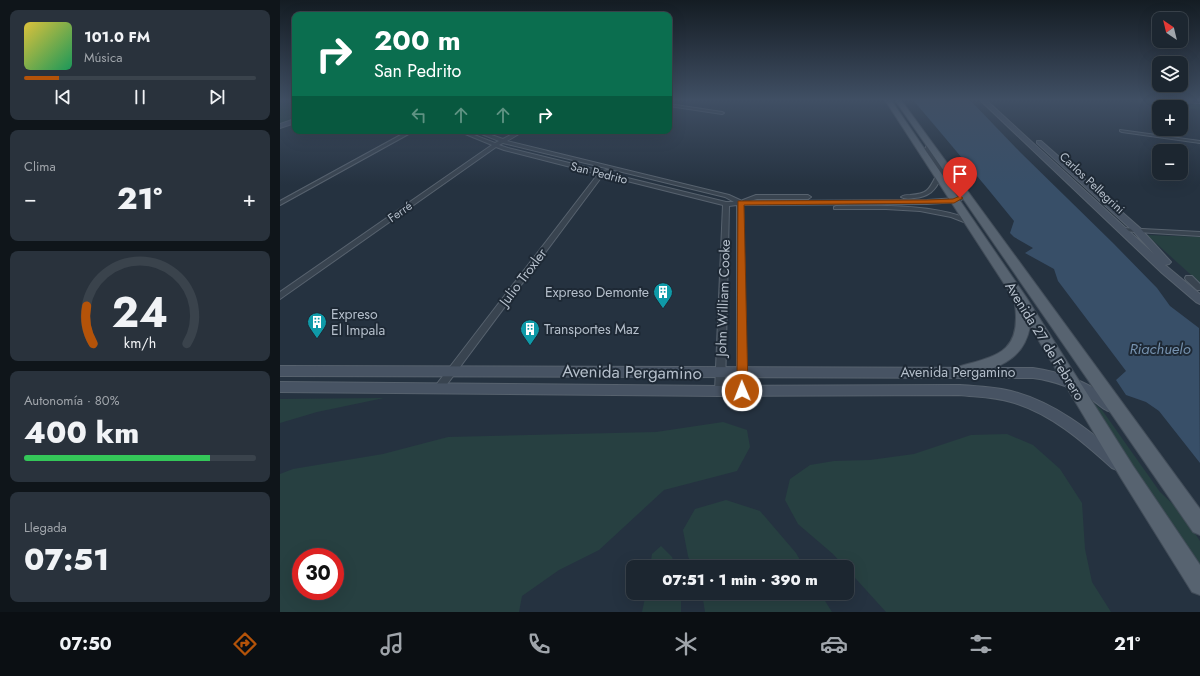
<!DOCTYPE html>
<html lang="es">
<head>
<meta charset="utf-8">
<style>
	:root { --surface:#1c2630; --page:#29323c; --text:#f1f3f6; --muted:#a0a5ab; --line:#3a434c; --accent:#b45309 }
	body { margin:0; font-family:Jost,sans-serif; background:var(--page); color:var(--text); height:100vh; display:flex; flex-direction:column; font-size:15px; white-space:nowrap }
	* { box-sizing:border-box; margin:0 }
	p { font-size:13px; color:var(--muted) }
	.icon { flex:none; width:22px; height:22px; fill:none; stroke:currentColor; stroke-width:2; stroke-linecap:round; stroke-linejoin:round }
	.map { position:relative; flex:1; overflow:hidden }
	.drawer { display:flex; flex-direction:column; gap:10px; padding:10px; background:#0f151a; width:280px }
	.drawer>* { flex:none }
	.guide { position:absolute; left:12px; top:12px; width:380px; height:122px; border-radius:8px; box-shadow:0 4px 16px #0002,0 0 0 1px var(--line); background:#0b6e4f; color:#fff; overflow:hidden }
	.needle { width:26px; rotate:325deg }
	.buttons { position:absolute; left:872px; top:12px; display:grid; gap:8px }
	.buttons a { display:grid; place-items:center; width:36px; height:36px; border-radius:8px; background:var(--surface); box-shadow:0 4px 16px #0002,0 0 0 1px var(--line); font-size:20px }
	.speed { position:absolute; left:12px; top:548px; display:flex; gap:8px; font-size:20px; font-weight:700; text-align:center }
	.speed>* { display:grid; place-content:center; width:52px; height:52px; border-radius:50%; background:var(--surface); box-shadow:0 4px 16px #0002,0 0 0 1px var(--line); line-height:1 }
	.speed .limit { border:6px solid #d22; background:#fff; color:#111 }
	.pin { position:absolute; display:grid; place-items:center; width:34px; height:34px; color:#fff; margin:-41px -17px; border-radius:50% 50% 50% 0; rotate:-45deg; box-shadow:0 0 4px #0007 }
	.pin .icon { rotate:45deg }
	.me { position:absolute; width:44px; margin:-22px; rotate:359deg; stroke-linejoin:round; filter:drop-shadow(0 0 3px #0008) }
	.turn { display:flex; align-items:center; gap:14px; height:84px; padding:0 16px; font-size:18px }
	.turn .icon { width:52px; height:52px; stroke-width:2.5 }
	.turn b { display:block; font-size:28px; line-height:34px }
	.lanes { display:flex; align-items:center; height:38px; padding:0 16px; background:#0003; justify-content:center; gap:20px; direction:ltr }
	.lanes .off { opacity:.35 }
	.big { font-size:30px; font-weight:800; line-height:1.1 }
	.drawer .tile { flex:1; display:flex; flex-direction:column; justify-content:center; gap:6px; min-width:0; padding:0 14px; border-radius:8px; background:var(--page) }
	.drawer .dial { align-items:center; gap:0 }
	.dial svg { height:104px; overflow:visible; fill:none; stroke:var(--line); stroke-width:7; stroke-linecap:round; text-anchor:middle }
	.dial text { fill:var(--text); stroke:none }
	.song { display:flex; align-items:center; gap:12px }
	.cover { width:48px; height:48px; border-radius:6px; background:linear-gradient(135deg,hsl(50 70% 55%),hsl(150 70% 35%)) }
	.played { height:4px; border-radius:2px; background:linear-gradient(90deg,var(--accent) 15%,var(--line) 15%) }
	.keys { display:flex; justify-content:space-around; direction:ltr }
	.heat { display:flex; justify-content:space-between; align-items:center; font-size:22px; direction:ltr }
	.charge { height:6px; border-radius:3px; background:linear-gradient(90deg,#34c759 80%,var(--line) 0) }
	.trip { position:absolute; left:346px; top:560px; width:228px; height:40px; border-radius:8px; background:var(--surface); box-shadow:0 4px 16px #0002,0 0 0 1px var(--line); font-weight:800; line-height:40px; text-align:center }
	.menu { display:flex; height:64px; justify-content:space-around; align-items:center; background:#0b0f13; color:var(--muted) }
	.menu .icon { width:28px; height:28px }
	.menu .on { color:var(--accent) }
	.menu b { font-size:18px; color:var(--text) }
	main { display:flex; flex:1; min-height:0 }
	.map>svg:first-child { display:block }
	.green { fill:#274041; fill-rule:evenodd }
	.water { fill:#384f68 }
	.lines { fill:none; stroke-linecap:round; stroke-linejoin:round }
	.minor-casing { stroke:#57626e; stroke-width:2 }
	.secondary-casing { stroke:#57626e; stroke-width:2 }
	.primary-casing { stroke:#424d59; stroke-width:2 }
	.minor { fill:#394450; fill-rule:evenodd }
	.secondary { fill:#475363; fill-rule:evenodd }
	.primary { fill:#576370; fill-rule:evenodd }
	.route { fill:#b45309; stroke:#753606 }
	.labels { text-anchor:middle; stroke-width:4; stroke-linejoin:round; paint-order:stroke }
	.far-street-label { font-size:12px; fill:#b5bfcb; stroke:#1e2935 }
	.street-label { font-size:14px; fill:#b5bfcb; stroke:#1e2935 }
	.poi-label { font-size:14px; fill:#b5bfcb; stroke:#1e2935; text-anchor:start }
	.water-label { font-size:15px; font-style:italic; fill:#7591ae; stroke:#1e2935 }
	.near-street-label { font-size:17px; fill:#b5bfcb; stroke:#1e2935 }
</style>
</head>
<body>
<main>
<section class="drawer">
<div class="tile">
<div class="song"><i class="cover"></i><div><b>101.0 FM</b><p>Música</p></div></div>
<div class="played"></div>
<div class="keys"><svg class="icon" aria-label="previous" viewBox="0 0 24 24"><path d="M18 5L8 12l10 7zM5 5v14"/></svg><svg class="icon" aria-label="pause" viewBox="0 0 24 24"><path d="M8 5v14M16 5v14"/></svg><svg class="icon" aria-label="next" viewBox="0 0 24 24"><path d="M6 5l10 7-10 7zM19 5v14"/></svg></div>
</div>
<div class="tile"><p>Clima</p>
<div class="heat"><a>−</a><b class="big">21°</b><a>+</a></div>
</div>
<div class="tile dial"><svg viewBox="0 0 100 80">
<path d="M14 69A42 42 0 1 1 86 69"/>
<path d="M14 69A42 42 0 0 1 9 40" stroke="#b45309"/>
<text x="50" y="56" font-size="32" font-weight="700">24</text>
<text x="50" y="72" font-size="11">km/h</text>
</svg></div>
<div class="tile"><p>Autonomía · 80%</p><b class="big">400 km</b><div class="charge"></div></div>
<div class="tile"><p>Llegada</p><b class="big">07:51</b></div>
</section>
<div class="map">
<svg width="920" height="612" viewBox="0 0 920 612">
	<rect width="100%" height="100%" fill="#253240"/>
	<g class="green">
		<path d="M0 100H15V119L0 124Z"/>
		<path d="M833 100 920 103V110Z"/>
		<path d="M867 235 920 237V283Z"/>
		<path d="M807 397 822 410 880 492 900 511 920 541V570Z"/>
		<path d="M104 398 37 412 0 423V399Z"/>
		<path d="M443 422 467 430 470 447 457 471 384 490 319 550 279 570 242 596 239 612H0V474L13 469 103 454 168 437 376 432ZM21 557H55V591H21Z"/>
		<path d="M727 434 753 445 780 469 802 503 805 549 812 582 831 612H606L567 569V567H565L553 554 518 524 505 500 510 479 530 465 554 461 590 460 634 454 691 435Z"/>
		<path d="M446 500 480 511 516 553 524 567H412L408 556 403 530 415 509Z"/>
		<path d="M381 546 392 557 395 567H370L372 554Z"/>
		<path d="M366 593H401V612H362Z"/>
		<path d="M422 593H540L552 612H425Z"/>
	</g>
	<path class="water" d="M633 100H690L740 152 834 244 877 288 890 306 919 328 920 463 879 411 866 402 846 395 836 380 846 371 778 281 774 269 745 253 753 248 734 237 730 233 734 221C701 180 667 140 633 100Z"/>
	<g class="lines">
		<g class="minor-casing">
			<g id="minor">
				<path d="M884 100 920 101V103L886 101Z"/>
				<path d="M389 104 442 112 444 113 442 114 389 106Z"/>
				<path d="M840 130 920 141V143L842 132 840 131Z"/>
				<path d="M128 131H134L0 205V201Z"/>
				<path d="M178 131H184L215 143 219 141 194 131H200L223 139 238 131H244L227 141 449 195 462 201 463 200 476 195H528L531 197 528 199H477L470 201 647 200 677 198 644 150 648 144 650 143 653 145 650 150 683 199 678 202 647 204 463 205 467 391 465 394 462 395 459 394 457 391V205L449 206 445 391 443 394 440 395 437 394 435 391 443 205 323 175 162 391 159 392 156 391 154 388 156 385 318 174 224 150 216 147 0 299V292L212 145ZM223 143 445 197 454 202H446L327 173 329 171 328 170 322 171 228 148 219 145Z"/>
				<path d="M656 176 661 177C656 191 648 197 634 198 629 199 625 199 621 197 624 195 626 195 630 195 647 194 649 190 656 176Z"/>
				<path d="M556 206C594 206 632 204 670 213 677 215 687 217 692 222L689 224 671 217 640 211 606 209H554V207Z"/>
				<path d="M843 228 920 232V236L841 231V229Z"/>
				<path d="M906 276H912L920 284V290H917L906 280 905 278Z"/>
			</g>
		</g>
		<g class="secondary-casing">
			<g id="secondary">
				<path d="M700 100H706L874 254 854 232 757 143V141H761L860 228 891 262 889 264 885 265 920 294V304L916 302 882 273Z"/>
				<path d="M15 119V123L0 128V124Z"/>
				<path d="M0 366 753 368C780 372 803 380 825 395 830 398 836 401 839 407L837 411C828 414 822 407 815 402 795 388 776 381 753 378L0 376Z"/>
				<path d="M0 382 440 386 679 385C696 386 714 387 731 391 774 402 809 430 842 458L844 463 842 468 837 470 832 468C802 441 770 413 731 402 714 397 697 397 679 395L440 396 0 392Z"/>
			</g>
		</g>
		<g class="primary-casing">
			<g id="primary">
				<path d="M605 100H611L746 297 853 466 920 565V595L912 592 841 478 750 326C745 355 725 366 698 373 690 375 682 379 674 376L672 372 674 368C713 356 742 356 735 304L736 302Z"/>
				<path d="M615 100H621L920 509V535L913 532Z"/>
			</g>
		</g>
		<use href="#minor" class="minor"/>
		<use href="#secondary" class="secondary"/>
		<use href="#primary" class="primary"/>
	</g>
	<linearGradient id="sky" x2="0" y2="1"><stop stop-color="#141c23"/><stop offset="0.54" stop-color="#404f64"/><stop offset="1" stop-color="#404f64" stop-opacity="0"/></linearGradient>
	<rect width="920" height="185" fill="url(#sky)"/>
	<path class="route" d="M680 196 683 198 674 203 464 205 468 391 466 394 462 395 458 394 457 391 458 201 647 200 673 199Z"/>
	<defs>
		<g id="building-pin" transform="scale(1)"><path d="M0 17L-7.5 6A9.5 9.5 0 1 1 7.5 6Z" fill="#0f9aa8" stroke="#1e2935"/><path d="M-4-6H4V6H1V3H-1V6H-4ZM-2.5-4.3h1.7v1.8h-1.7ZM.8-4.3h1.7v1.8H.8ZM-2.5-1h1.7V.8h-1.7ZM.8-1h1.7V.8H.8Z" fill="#fff"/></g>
	</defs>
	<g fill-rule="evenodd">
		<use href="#building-pin" x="383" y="292"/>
		<use href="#building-pin" x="37" y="322"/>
		<use href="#building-pin" x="250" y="329"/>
	</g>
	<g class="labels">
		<g class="far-street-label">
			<text transform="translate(319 173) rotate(14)" y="4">San Pedrito</text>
			<text transform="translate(812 183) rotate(43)" y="4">Carlos Pellegrini</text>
			<text transform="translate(120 212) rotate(-35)" y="4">Ferré</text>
		</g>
		<g class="street-label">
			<text transform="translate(243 277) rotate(-53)" y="5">Julio Troxler</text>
			<text transform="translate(443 298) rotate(-88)" y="5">John William Cooke</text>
			<text transform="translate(765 341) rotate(58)" y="5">Avenida 27 de Febrero</text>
			<text x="678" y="377">Avenida Pergamino</text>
		</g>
		<g class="poi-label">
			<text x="369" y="297" text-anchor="end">Expreso Demonte</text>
			<text x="51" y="319">Expreso<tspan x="51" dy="16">El Impala</tspan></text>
			<text x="264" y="334">Transportes Maz</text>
		</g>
		<g class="water-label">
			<text x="880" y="354">Riachuelo</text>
		</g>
		<g class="near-street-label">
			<text transform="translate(352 372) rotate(1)" y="6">Avenida Pergamino</text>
		</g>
	</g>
</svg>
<div class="buttons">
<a><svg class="needle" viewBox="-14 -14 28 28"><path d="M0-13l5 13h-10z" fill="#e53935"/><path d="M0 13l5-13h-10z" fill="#a0a5ab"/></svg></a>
<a><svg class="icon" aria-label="layers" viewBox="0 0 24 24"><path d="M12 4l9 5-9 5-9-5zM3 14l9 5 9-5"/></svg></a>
<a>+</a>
<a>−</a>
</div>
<div class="speed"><div class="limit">30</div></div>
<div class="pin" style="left:680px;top:198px;background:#d93025"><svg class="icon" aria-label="arrive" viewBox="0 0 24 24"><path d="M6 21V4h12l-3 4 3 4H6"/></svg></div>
<svg class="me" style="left:462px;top:391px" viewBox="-20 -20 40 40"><circle r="17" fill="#b45309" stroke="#fff" stroke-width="3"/><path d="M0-11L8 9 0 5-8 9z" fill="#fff"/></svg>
<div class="trip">07:51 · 1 min · 390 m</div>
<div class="guide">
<div class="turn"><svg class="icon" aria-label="right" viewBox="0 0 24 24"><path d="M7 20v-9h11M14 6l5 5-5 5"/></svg><div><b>200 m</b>San Pedrito</div></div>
<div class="lanes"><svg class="icon off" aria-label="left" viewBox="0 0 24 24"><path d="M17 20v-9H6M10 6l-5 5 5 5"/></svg><svg class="icon off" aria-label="ahead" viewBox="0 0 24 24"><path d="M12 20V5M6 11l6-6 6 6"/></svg><svg class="icon off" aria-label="ahead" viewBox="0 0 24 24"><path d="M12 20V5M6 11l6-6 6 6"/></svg><svg class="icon" aria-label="right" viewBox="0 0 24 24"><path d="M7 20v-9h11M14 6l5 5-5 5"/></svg></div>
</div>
</div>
</main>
<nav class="menu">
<b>07:50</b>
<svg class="icon on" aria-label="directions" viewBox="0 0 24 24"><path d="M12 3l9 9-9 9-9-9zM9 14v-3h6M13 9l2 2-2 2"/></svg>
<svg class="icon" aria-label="music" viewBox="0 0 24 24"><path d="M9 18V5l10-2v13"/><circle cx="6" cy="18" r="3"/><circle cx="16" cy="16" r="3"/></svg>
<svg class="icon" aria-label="phone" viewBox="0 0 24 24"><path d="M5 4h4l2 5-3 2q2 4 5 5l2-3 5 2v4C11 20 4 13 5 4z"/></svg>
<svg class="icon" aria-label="climate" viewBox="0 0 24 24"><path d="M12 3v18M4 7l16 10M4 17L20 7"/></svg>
<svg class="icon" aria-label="car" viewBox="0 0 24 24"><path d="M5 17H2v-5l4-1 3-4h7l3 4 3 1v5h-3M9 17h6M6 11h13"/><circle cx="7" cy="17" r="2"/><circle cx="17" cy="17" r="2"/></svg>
<svg class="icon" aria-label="filters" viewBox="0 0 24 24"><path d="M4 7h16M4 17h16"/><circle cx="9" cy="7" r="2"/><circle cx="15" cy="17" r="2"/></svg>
<b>21°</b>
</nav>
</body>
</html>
